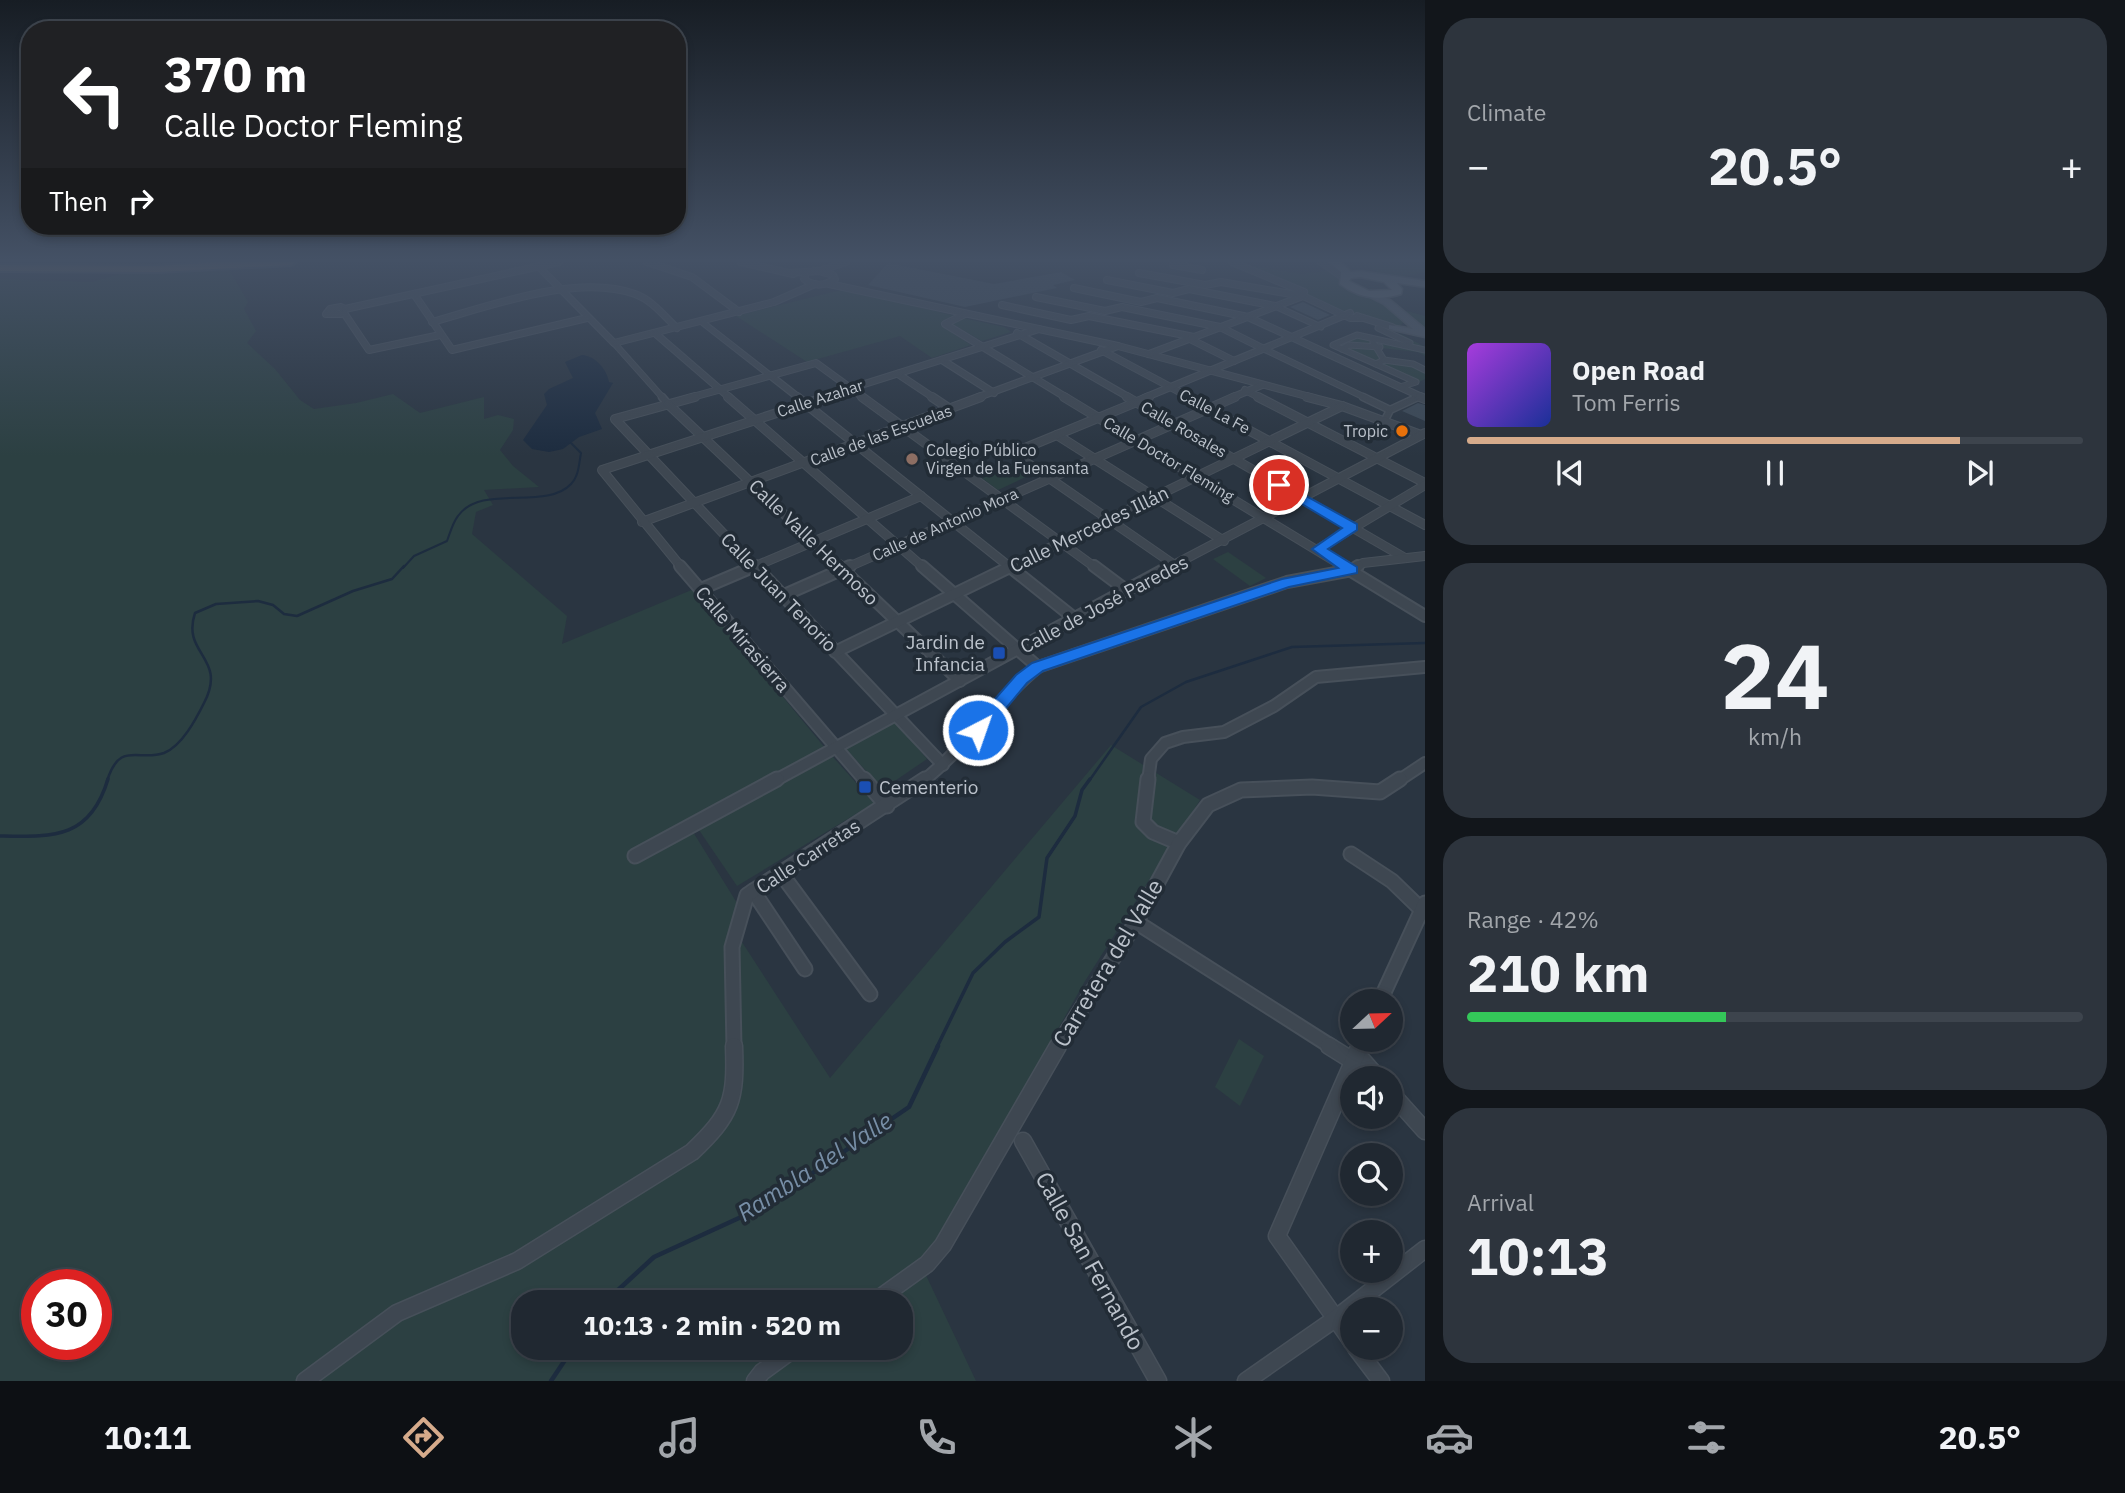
<!DOCTYPE html>
<html lang="en">
<head>
<meta charset="utf-8">
<style>
	:root { --surface:#202831; --page:#2d343d; --text:#f1f3f6; --muted:#a2a6ab; --line:#3d444d; --accent:#d6ab8b }
	body { margin:0; font-family:"IBM Plex Sans",sans-serif; background:var(--page); color:var(--text); height:100vh; display:flex; flex-direction:column; font-size:26px; white-space:nowrap }
	* { box-sizing:border-box; margin:0 }
	p { font-size:23px; color:var(--muted) }
	.icon { flex:none; width:38px; height:38px; fill:none; stroke:currentColor; stroke-width:2; stroke-linecap:round; stroke-linejoin:round }
	.map { position:relative; flex:1; overflow:hidden }
	.panel { display:flex; flex-direction:column; gap:18px; padding:18px; background:#12161b; width:700px }
	.panel>* { flex:none }
	.hud { position:absolute; left:21px; top:21px; width:665px; height:214px; border-radius:28px; box-shadow:0 4px 10px #0003,0 0 0 2px var(--line); background:#202124; color:#fff; overflow:hidden }
	.needle { width:46px; rotate:68deg }
	.buttons { position:absolute; left:1340px; top:989px; display:grid; gap:14px }
	.buttons a { display:grid; place-items:center; width:63px; height:63px; border-radius:50%; background:var(--surface); box-shadow:0 4px 10px #0003,0 0 0 2px var(--line); font-size:35px }
	.speed { position:absolute; left:21px; top:1269px; display:flex; gap:14px; font-size:35px; font-weight:700; text-align:center }
	.speed>* { display:grid; place-content:center; width:91px; height:91px; border-radius:50%; background:var(--surface); box-shadow:0 4px 10px #0003,0 0 0 2px var(--line); line-height:1 }
	.speed .limit { border:10px solid #d22; background:#fff; color:#111 }
	.pin { position:absolute; display:grid; place-items:center; width:60px; height:60px; color:#fff; margin:-30px; border:4px solid #fff; border-radius:50%; box-shadow:0 2px 7px #0007 }
	.me { position:absolute; width:77px; margin:-38px; rotate:41deg; stroke-linejoin:round; filter:drop-shadow(0 0 5px #0008) }
	.turn { display:flex; align-items:center; gap:24px; height:147px; padding:0 28px; font-size:32px }
	.turn .icon { width:91px; height:91px; stroke-width:2.5 }
	.turn b { display:block; font-size:49px; line-height:60px }
	.then { display:flex; align-items:center; height:66px; padding:0 28px; background:#0003; gap:14px; font-size:26px }
	.big { font-size:52px; font-weight:700; line-height:1.1 }
	.panel .card { flex:1; display:flex; flex-direction:column; justify-content:center; gap:10px; min-width:0; padding:0 24px; border-radius:28px; background:var(--page) }
	.panel .dial { align-items:center; gap:0 }
	.dial b { font-size:91px; line-height:1 }
	.song { display:flex; align-items:center; gap:21px }
	.cover { width:84px; height:84px; border-radius:10px; background:linear-gradient(135deg,hsl(280 70% 55%),hsl(230 70% 35%)) }
	.played { height:7px; border-radius:4px; background:linear-gradient(90deg,var(--accent) 80%,var(--line) 80%) }
	.keys { display:flex; justify-content:space-around; direction:ltr }
	.heat { display:flex; justify-content:space-between; align-items:center; font-size:38px; direction:ltr }
	.charge { height:10px; border-radius:5px; background:linear-gradient(90deg,#34c759 42%,var(--line) 0) }
	.trip { position:absolute; left:511px; top:1290px; width:402px; height:70px; border-radius:28px; background:var(--surface); box-shadow:0 4px 10px #0003,0 0 0 2px var(--line); font-weight:700; line-height:70px; text-align:center }
	.tabs { display:flex; height:112px; justify-content:space-around; align-items:center; background:#0d1014; color:var(--muted) }
	.tabs .icon { width:49px; height:49px }
	.tabs .active { color:var(--accent) }
	.tabs b { font-size:32px; color:var(--text) }
	main { display:flex; flex:1; min-height:0 }
	.map>svg:first-child { display:block }
	.green { fill:#2c4042; fill-rule:evenodd }
	.water { fill:#1d2c3f }
	.lines { fill:none; stroke-linecap:round; stroke-linejoin:round }
	.stream-far3 { stroke:#1d2c3f; stroke-width:2 }
	.stream-far2 { stroke:#1d2c3f; stroke-width:2.5 }
	.stream-far1 { stroke:#1d2c3f; stroke-width:3.5 }
	.stream { stroke:#1d2c3f; stroke-width:4.5 }
	.building { fill:#3c4956 }
	.pedestrian-far1-casing { stroke:#47505a; stroke-width:7 }
	.pedestrian-casing { stroke:#47505a; stroke-width:9 }
	.minor-far4-casing { stroke:#47505a; stroke-width:8 }
	.minor-far3-casing { stroke:#47505a; stroke-width:10 }
	.minor-far2-casing { stroke:#47505a; stroke-width:14 }
	.minor-far1-casing { stroke:#47505a; stroke-width:17 }
	.minor-casing { stroke:#47505a; stroke-width:19 }
	.secondary-casing { stroke:#47505a; stroke-width:3 }
	.primary-casing { stroke:#47505a; stroke-width:3 }
	.motorway-casing { stroke:#48525b; stroke-width:4 }
	.pedestrian-far1 { stroke:#3e4751; stroke-width:5 }
	.pedestrian { stroke:#3e4751; stroke-width:6 }
	.minor-far4 { stroke:#3e4751; stroke-width:6 }
	.minor-far3 { stroke:#3e4751; stroke-width:8 }
	.minor-far2 { stroke:#3e4751; stroke-width:10 }
	.minor-far1 { stroke:#3e4751; stroke-width:13 }
	.minor { stroke:#3e4751; stroke-width:16 }
	.secondary { fill:#4c5663; fill-rule:evenodd }
	.primary { fill:#5c6671; fill-rule:evenodd }
	.motorway { fill:#766a5b; fill-rule:evenodd }
	.route { fill:#1a73e8; stroke:#114b97; stroke-width:2 }
	.food-dot { fill:#e8710a; stroke:#222c36; stroke-width:2.5 }
	.education-dot { fill:#8d6e63; stroke:#222c36; stroke-width:2.5 }
	.transit-dot { fill:#1a4fb4; stroke:#222c36; stroke-width:2.5 }
	.labels { text-anchor:middle; stroke-width:7; stroke-linejoin:round; paint-order:stroke }
	.far-street-label { font-size:16px; fill:#bbc2cb; stroke:#222c36 }
	.far-poi-label { font-size:16px; fill:#bbc2cb; stroke:#222c36; text-anchor:end }
	.street-label { font-size:19px; fill:#bbc2cb; stroke:#222c36 }
	.poi-label { font-size:19px; fill:#bbc2cb; stroke:#222c36; text-anchor:end }
	.near-street-label { font-size:23px; fill:#bbc2cb; stroke:#222c36 }
	.near-water-label { font-size:24px; font-style:italic; fill:#778ea6; stroke:#222c36 }
</style>
</head>
<body>
<main>
<div class="map">
<svg width="1425" height="1381" viewBox="0 0 1425 1381">
	<rect width="100%" height="100%" fill="#2a3541"/>
	<g class="green">
		<path d="M1363 262H1425V272C1402 278 1382 279 1363 262Z"/>
		<path d="M1241 264 1302 274 1332 270 1403 313 1407 311 1425 316V330L1405 320 1401 325C1367 331 1277 278 1241 264Z"/>
		<path d="M229 270 248 302 244 309 256 331 247 343 275 369 300 400 314 409 356 403 393 394 420 413 484 397V419L498 415 514 419 513 430 500 450 513 466 539 487 484 490 493 505 476 512 472 534 567 616 562 644 694 589 825 748 638 849 649 858 693 832 745 916 740 939 830 1078 1111 745 1200 800 1085 981 923 1269 976 1381H0V279L92 282 123 273ZM37 1284H96V1344H37ZM523 1302H901V1348H523Z"/>
		<path d="M845 289 955 316 940 325 971 345 932 358 900 336 807 362 736 316Z"/>
		<path d="M963 318 1004 327 1011 332 982 341 952 324Z"/>
		<path d="M1373 326 1403 335 1425 347V356L1418 352 1380 348 1387 360 1425 370V379L1417 383 1332 345 1357 334 1410 344Z"/>
		<path d="M1014 464 1030 475 998 490 982 478Z"/>
		<path d="M1228 552 1266 578 1250 586 1213 559Z"/>
		<path d="M894 720 927 759 883 789 844 747Z"/>
		<path d="M832 756 874 803 737 886 699 830Z"/>
		<path d="M1239 1039 1264 1056 1240 1106 1215 1087Z"/>
	</g>
	<path class="water" d="M582 355C595 356 607 369 609 382L613 383 595 413 602 429 579 437 563 449 549 452 532 449 523 440 547 405 544 394 549 389 573 378 565 362Z"/>
	<g class="lines">
		<path class="stream-far3" d="M403 568 414 556 447 541C450 533 453 522 458 516 481 483 546 511 571 484 579 476 579 463 581 453L571 443"/>
		<g class="stream-far2">
			<path d="M107 781C120 740 138 762 164 753 182 746 196 719 204 703 228 657 181 655 195 613L216 604 258 601 273 605 284 614 297 616 353 591 392 579 404 566"/>
			<path d="M1089 781 1141 707 1186 682 1292 647 1425 643"/>
		</g>
		<g class="stream-far1">
			<path d="M0 836C54 837 90 839 108 779"/>
			<path d="M937 1047 973 973 1005 942 1039 917 1047 858 1075 816 1082 790 1090 779"/>
		</g>
		<g class="stream">
			<path d="M605 1302 654 1257 763 1207 909 1107 938 1046"/>
			<path d="M551 1381 573 1348"/>
		</g>
	</g>
	<g class="building">
		<path d="M888 263 994 284 1061 272 1075 280 1053 285 1057 288 965 307 868 285Z"/>
		<path d="M1303 302 1330 315 1318 320 1290 307Z"/>
		<path d="M1418 403 1425 405V421L1402 411Z"/>
	</g>
	<g class="lines">
		<g class="pedestrian-far1-casing">
			<g id="pedestrian-far1">
				<path d="M1275 306 1321 327"/>
				<path d="M702 322 771 376"/>
				<path d="M1378 328 1410 343"/>
				<path d="M1373 342 1384 360 1376 364 1416 382 1400 387"/>
				<path d="M614 343 663 398"/>
				<path d="M1264 349 1366 398"/>
				<path d="M1342 349 1349 345 1380 347"/>
				<path d="M1384 360 1413 364 1425 370"/>
				<path d="M1376 364 1333 345 1357 335 1425 350"/>
				<path d="M1414 398 1419 396"/>
			</g>
		</g>
		<g class="pedestrian-casing">
			<g id="pedestrian">
				<path d="M662 397 668 404"/>
				<path d="M1363 397 1390 410"/>
				<path d="M1385 420 1390 410 1418 397"/>
			</g>
		</g>
		<g class="minor-far4-casing">
			<g id="minor-far4">
				<path d="M647 262 692 277 739 312"/>
				<path d="M741 262 793 274"/>
				<path d="M1183 262 1173 265 1202 270"/>
				<path d="M1232 262 1304 292"/>
				<path d="M1321 262 1344 278"/>
				<path d="M538 266 614 343 774 302 815 284"/>
				<path d="M822 270 846 262"/>
				<path d="M789 273 819 271 833 275 835 279C825 286 814 287 804 279L806 273"/>
				<path d="M1139 273 1205 285 1221 282 1303 296 1350 318H1361"/>
				<path d="M1107 280 1173 293 1189 289 1275 306"/>
				<path d="M829 284 1118 346 1314 398"/>
				<path d="M1074 288 1141 302 1157 298 1248 317 1424 398"/>
				<path d="M414 294 452 350 587 318"/>
				<path d="M1036 297 1105 311 1122 307 1220 327 1264 349"/>
				<path d="M1002 305 1071 320 1089 316 1194 337"/>
				<path d="M341 307 345 309 341 314H326L330 309Z"/>
				<path d="M345 309 559 262"/>
				<path d="M344 313 369 350 440 335"/>
				<path d="M965 314 945 324 1067 398"/>
				<path d="M1357 316 1392 327"/>
				<path d="M432 322C490 306 577 273 635 294 652 300 664 316 677 328"/>
				<path d="M1017 333 1130 398"/>
				<path d="M656 334 730 398"/>
				<path d="M1190 339 1234 361"/>
				<path d="M1101 350 1191 398"/>
				<path d="M1149 354 1303 296"/>
				<path d="M942 360 994 393"/>
				<path d="M898 374 934 398"/>
				<path d="M771 376 799 398"/>
				<path d="M1245 390 1261 398"/>
				<path d="M689 398 816 363 864 398"/>
				<path d="M820 398 1039 329"/>
				<path d="M976 398 1118 346"/>
				<path d="M1144 398 1350 313"/>
				<path d="M1231 398 1262 385"/>
			</g>
		</g>
		<g class="minor-far3-casing">
			<g id="minor-far3">
				<path d="M695 397 615 419 756 568"/>
				<path d="M728 397 924 568"/>
				<path d="M797 397 1011 568"/>
				<path d="M862 397 1096 568"/>
				<path d="M932 397 950 409"/>
				<path d="M1064 397 1346 568"/>
				<path d="M1127 397 1405 558"/>
				<path d="M1187 397 1425 525"/>
				<path d="M1258 397 1425 483"/>
				<path d="M1307 397 1342 406 1421 435"/>
				<path d="M1420 397 1425 399"/>
				<path d="M668 404 841 568"/>
				<path d="M1057 435 1224 541"/>
				<path d="M1013 453 1149 397"/>
				<path d="M1013 453 1176 566"/>
				<path d="M642 522 981 397"/>
				<path d="M1318 549 1425 485"/>
				<path d="M682 568 602 470 826 397"/>
				<path d="M751 568 921 496"/>
				<path d="M846 568 1235 397"/>
				<path d="M1008 568 1342 406"/>
				<path d="M1168 568 1425 433"/>
				<path d="M1355 568 1363 563 1425 556"/>
			</g>
		</g>
		<g class="minor-far2-casing">
			<g id="minor-far2">
				<path d="M680 566 865 781"/>
				<path d="M755 566 943 765"/>
				<path d="M839 566 960 681"/>
				<path d="M922 566 1038 667"/>
				<path d="M1009 566 1074 618"/>
				<path d="M1094 566 1126 590"/>
				<path d="M1343 566 1425 616"/>
				<path d="M701 589 755 566"/>
				<path d="M782 596 850 566"/>
				<path d="M835 652 1012 566"/>
				<path d="M774 781 1171 566"/>
				<path d="M923 781C966 747 996 701 1038 667L1287 582 1352 570 1358 566"/>
				<path d="M1148 781 1151 759 1165 743 1183 737 1224 732 1274 706 1316 677 1425 667"/>
				<path d="M1398 781 1425 763"/>
			</g>
		</g>
		<g class="minor-far1-casing">
			<g id="minor-far1">
				<path d="M864 779 887 806"/>
				<path d="M1148 779 1143 822 1153 832 1179 843"/>
				<path d="M1351 854 1392 881 1425 913"/>
				<path d="M635 856 777 779"/>
				<path d="M780 872 870 994"/>
				<path d="M753 891 805 969"/>
				<path d="M1136 922 1332 1047"/>
				<path d="M1380 1001 1425 903"/>
				<path d="M734 1047 732 947 747 895 925 779"/>
				<path d="M1057 1047 1136 922 1179 843 1208 805 1241 790 1312 787 1380 792 1400 779"/>
				<path d="M1359 1047 1362 1040"/>
			</g>
		</g>
		<g class="minor-casing">
			<g id="minor">
				<path d="M1329 1046 1353 1061"/>
				<path d="M1356 1053 1378 1078"/>
				<path d="M1391 1093 1425 1131"/>
				<path d="M1023 1141 1158 1381"/>
				<path d="M874 1302 927 1264 943 1245 1058 1046"/>
				<path d="M1353 1343 1277 1236 1360 1046"/>
				<path d="M1356 1348 1381 1381"/>
				<path d="M305 1381 397 1313 517 1261 692 1152C732 1114 736 1100 734 1046"/>
				<path d="M755 1381 762 1372 795 1348"/>
				<path d="M1246 1381 1335 1319 1425 1249"/>
			</g>
		</g>
		<g class="secondary-casing">
			<path id="secondary" d="M1371 291 1390 300 1425 329V337L1389 329V325L1413 329 1384 304 1368 296 1366 294Z"/>
		</g>
		<g class="primary-casing">
			<path id="primary" d="M1329 262H1341L1351 272 1360 271 1425 281V287L1397 283 1402 289 1401 294C1379 301 1358 298 1340 284L1341 272ZM1360 277 1384 282 1392 290 1369 291 1349 281 1351 278Z"/>
		</g>
		<g class="motorway-casing">
			<path id="motorway" d="M222 262H296L291 265 157 272 0 271V265L157 266Z"/>
		</g>
		<use href="#pedestrian-far1" class="pedestrian-far1"/>
		<use href="#pedestrian" class="pedestrian"/>
		<use href="#minor-far4" class="minor-far4"/>
		<use href="#minor-far3" class="minor-far3"/>
		<use href="#minor-far2" class="minor-far2"/>
		<use href="#minor-far1" class="minor-far1"/>
		<use href="#minor" class="minor"/>
		<use href="#secondary" class="secondary"/>
		<use href="#primary" class="primary"/>
		<use href="#motorway" class="motorway"/>
	</g>
	<linearGradient id="sky" x2="0" y2="1"><stop stop-color="#171d24"/><stop offset="0.57" stop-color="#445165"/><stop offset="1" stop-color="#445165" stop-opacity="0"/></linearGradient>
	<rect width="1425" height="456" fill="url(#sky)"/>
	<path class="route" d="M1279 481 1357 524V530L1328 549 1357 567V573L1289 587 1043 671 1027 683 984 735H972L970 730 972 725 1016 675 1032 663 1282 579 1338 568 1312 549 1342 528 1275 488 1273 485Z"/>
	<circle class="food-dot" cx="1402" cy="431" r="7"/>
	<circle class="education-dot" cx="912" cy="459" r="7"/>
	<g class="transit-dot">
		<rect x="992" y="646" width="14" height="14" rx="3.5"/>
		<rect x="858" y="780" width="14" height="14" rx="3.5"/>
	</g>
	<g class="labels">
		<g class="far-street-label">
			<text transform="translate(820 398) rotate(-18)" y="6">Calle Azahar</text>
			<text transform="translate(1215 411) rotate(28)" y="6">Calle La Fe</text>
			<text transform="translate(1184 429) rotate(30)" y="6">Calle Rosales</text>
			<text transform="translate(881 435) rotate(-20)" y="6">Calle de las Escuelas</text>
			<text transform="translate(1169 459) rotate(31)" y="6">Calle Doctor Fleming</text>
			<text transform="translate(945 524) rotate(-24)" y="6">Calle de Antonio Mora</text>
		</g>
		<g class="far-poi-label">
			<text x="1388" y="437">Tropic</text>
			<text x="926" y="456" text-anchor="start">Colegio Público<tspan x="926" dy="18">Virgen de la Fuensanta</tspan></text>
		</g>
		<g class="street-label">
			<text transform="translate(1089 529) rotate(-26)" y="7">Calle Mercedes Illán</text>
			<text transform="translate(814 542) rotate(44)" y="7">Calle Valle Hermoso</text>
			<text transform="translate(779 592) rotate(46)" y="7">Calle Juan Tenorio</text>
			<text transform="translate(1104 604) rotate(-28)" y="7">Calle de José Paredes</text>
			<text transform="translate(743 639) rotate(49)" y="7">Calle Mirasierra</text>
			<text transform="translate(808 856) rotate(-33)" y="7">Calle Carretas</text>
		</g>
		<g class="poi-label">
			<text x="985" y="649">Jardin de<tspan x="985" dy="22">Infancia</tspan></text>
			<text x="879" y="794" text-anchor="start">Cementerio</text>
		</g>
		<g class="near-street-label">
			<text transform="translate(1108 963) rotate(-59)" y="8">Carretera del Valle</text>
			<text transform="translate(1090 1261) rotate(61)" y="8">Calle San Fernando</text>
		</g>
		<g class="near-water-label">
			<text transform="translate(815 1167) rotate(-33)" y="8">Rambla del Valle</text>
		</g>
	</g>
</svg>
<div class="buttons">
<a><svg class="needle" viewBox="-14 -14 28 28"><path d="M0-13l5 13h-10z" fill="#e53935"/><path d="M0 13l5-13h-10z" fill="#a2a6ab"/></svg></a>
<a><svg class="icon" aria-label="sound" viewBox="0 0 24 24"><path d="M4 9h4l5-4v14l-5-4H4zM17 9q2 3 0 6"/></svg></a>
<a><svg class="icon" aria-label="search" viewBox="0 0 24 24"><circle cx="10" cy="10" r="6"/><path d="M15 15l6 6"/></svg></a>
<a>+</a>
<a>−</a>
</div>
<div class="speed"><div class="limit">30</div></div>
<div class="pin" style="left:1279px;top:485px;background:#d93025"><svg class="icon" aria-label="arrive" viewBox="0 0 24 24"><path d="M6 21V4h12l-3 4 3 4H6"/></svg></div>
<svg class="me" style="left:978px;top:730px" viewBox="-20 -20 40 40"><circle r="17" fill="#1a73e8" stroke="#fff" stroke-width="3"/><path d="M0-11L8 9 0 5-8 9z" fill="#fff"/></svg>
<div class="trip">10:13 · 2 min · 520 m</div>
<div class="hud">
<div class="turn"><svg class="icon" aria-label="left" viewBox="0 0 24 24"><path d="M17 20v-9H6M10 6l-5 5 5 5"/></svg><div><b>370 m</b>Calle Doctor Fleming</div></div>
<div class="then">Then<svg class="icon" aria-label="right" viewBox="0 0 24 24"><path d="M7 20v-9h11M14 6l5 5-5 5"/></svg></div>
</div>
</div>
<section class="panel">
<div class="card"><p>Climate</p>
<div class="heat"><a>−</a><b class="big">20.5°</b><a>+</a></div>
</div>
<div class="card">
<div class="song"><i class="cover"></i><div><b>Open Road</b><p>Tom Ferris</p></div></div>
<div class="played"></div>
<div class="keys"><svg class="icon" aria-label="previous" viewBox="0 0 24 24"><path d="M18 5L8 12l10 7zM5 5v14"/></svg><svg class="icon" aria-label="pause" viewBox="0 0 24 24"><path d="M8 5v14M16 5v14"/></svg><svg class="icon" aria-label="next" viewBox="0 0 24 24"><path d="M6 5l10 7-10 7zM19 5v14"/></svg></div>
</div>
<div class="card dial"><b>24</b><p>km/h</p></div>
<div class="card"><p>Range · 42%</p><b class="big">210 km</b><div class="charge"></div></div>
<div class="card"><p>Arrival</p><b class="big">10:13</b></div>
</section>
</main>
<nav class="tabs">
<b>10:11</b>
<svg class="icon active" aria-label="directions" viewBox="0 0 24 24"><path d="M12 3l9 9-9 9-9-9zM9 14v-3h6M13 9l2 2-2 2"/></svg>
<svg class="icon" aria-label="music" viewBox="0 0 24 24"><path d="M9 18V5l10-2v13"/><circle cx="6" cy="18" r="3"/><circle cx="16" cy="16" r="3"/></svg>
<svg class="icon" aria-label="phone" viewBox="0 0 24 24"><path d="M5 4h4l2 5-3 2q2 4 5 5l2-3 5 2v4C11 20 4 13 5 4z"/></svg>
<svg class="icon" aria-label="climate" viewBox="0 0 24 24"><path d="M12 3v18M4 7l16 10M4 17L20 7"/></svg>
<svg class="icon" aria-label="car" viewBox="0 0 24 24"><path d="M5 17H2v-5l4-1 3-4h7l3 4 3 1v5h-3M9 17h6M6 11h13"/><circle cx="7" cy="17" r="2"/><circle cx="17" cy="17" r="2"/></svg>
<svg class="icon" aria-label="filters" viewBox="0 0 24 24"><path d="M4 7h16M4 17h16"/><circle cx="9" cy="7" r="2"/><circle cx="15" cy="17" r="2"/></svg>
<b>20.5°</b>
</nav>
</body>
</html>
